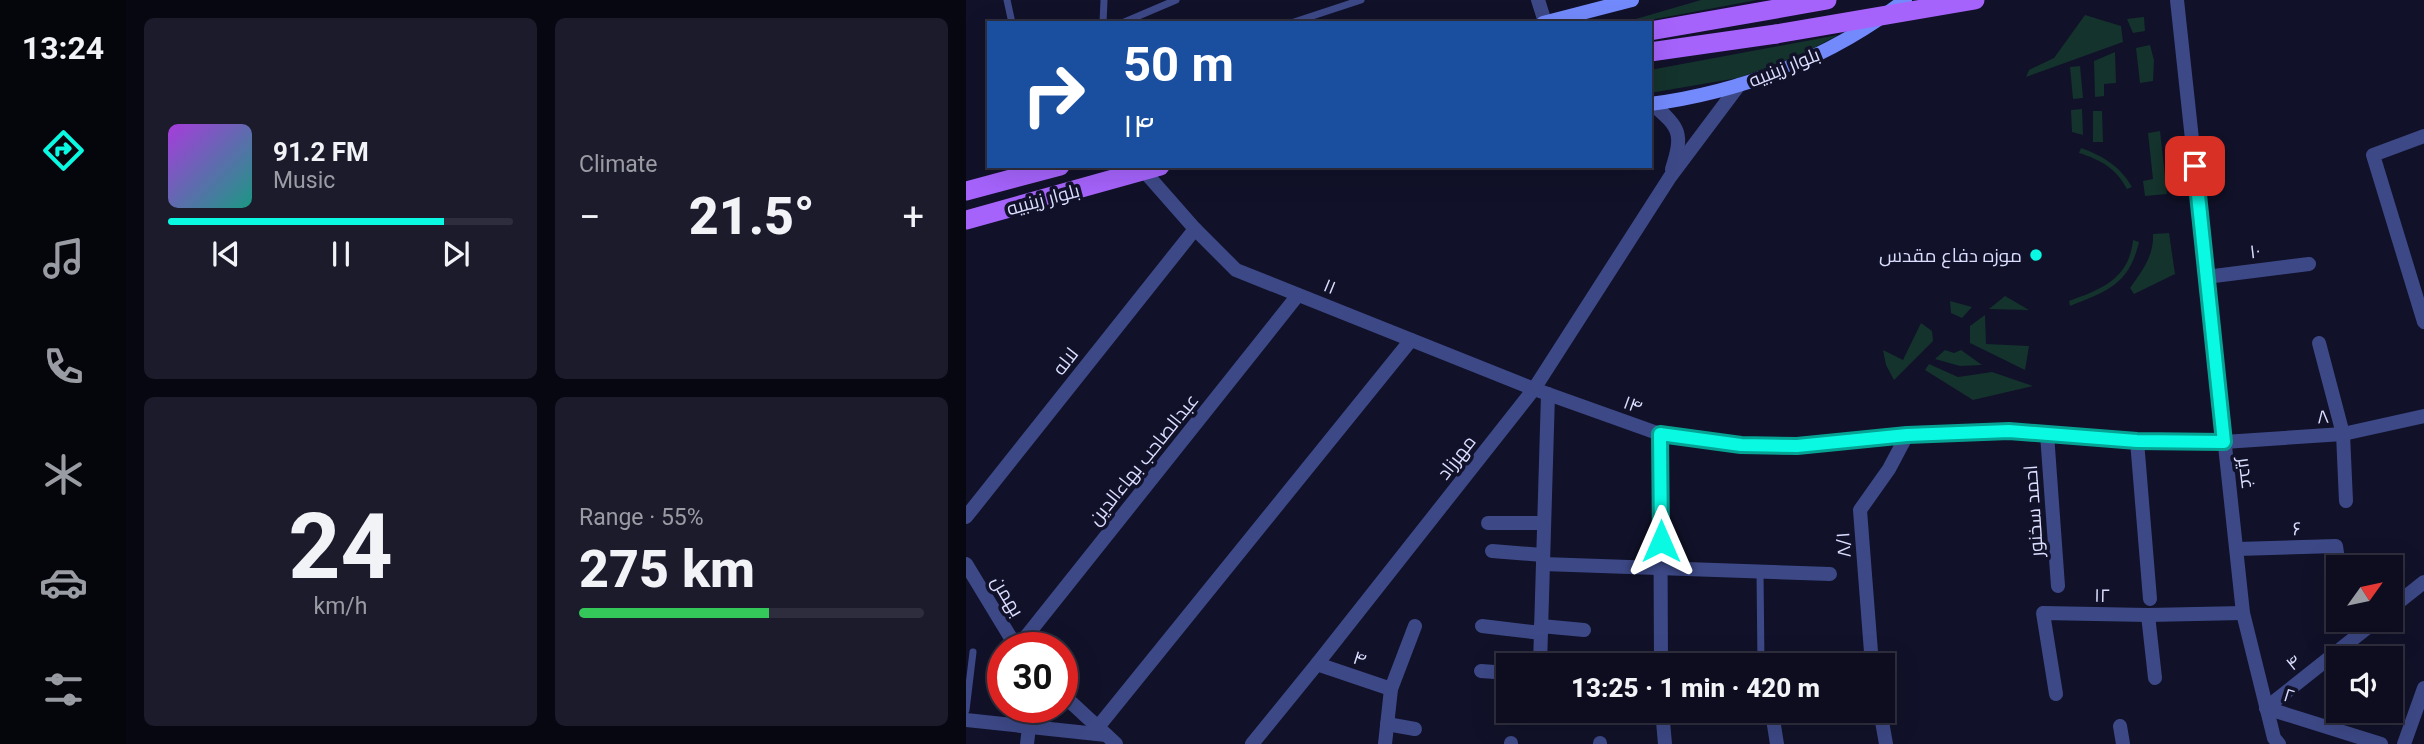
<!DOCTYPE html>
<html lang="en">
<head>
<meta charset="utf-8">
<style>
	:root { --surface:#0d0d1f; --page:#1b1b2c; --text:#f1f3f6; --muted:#9a9ca4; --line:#2d2d3d; --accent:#0af9e3 }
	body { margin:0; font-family:Roboto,Cairo,sans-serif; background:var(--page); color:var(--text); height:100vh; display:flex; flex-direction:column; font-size:26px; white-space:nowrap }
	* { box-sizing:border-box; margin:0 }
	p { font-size:23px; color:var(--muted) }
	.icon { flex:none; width:38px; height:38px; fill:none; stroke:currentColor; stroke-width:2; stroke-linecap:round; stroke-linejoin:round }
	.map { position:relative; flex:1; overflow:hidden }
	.panel { display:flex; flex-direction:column; gap:18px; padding:18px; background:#070711; width:840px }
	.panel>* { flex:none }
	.hud { position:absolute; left:21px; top:21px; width:665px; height:147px; border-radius:0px; box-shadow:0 7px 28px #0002,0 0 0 2px var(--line); background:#1a4fa0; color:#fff; overflow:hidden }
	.needle { width:46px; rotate:57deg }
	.fabs { position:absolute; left:1360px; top:555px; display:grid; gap:14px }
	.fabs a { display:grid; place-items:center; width:77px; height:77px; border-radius:0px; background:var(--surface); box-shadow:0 7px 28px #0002,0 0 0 2px var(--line); font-size:35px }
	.speed { position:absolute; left:21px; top:632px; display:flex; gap:14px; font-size:35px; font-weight:700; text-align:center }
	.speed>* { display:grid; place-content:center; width:91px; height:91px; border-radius:50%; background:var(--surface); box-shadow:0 7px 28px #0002,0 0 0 2px var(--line); line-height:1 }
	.speed .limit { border:10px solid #d22; background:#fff; color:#111 }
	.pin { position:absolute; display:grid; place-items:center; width:60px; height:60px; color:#fff; margin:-30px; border-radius:14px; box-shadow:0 4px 10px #0006 }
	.me { position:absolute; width:77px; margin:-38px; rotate:0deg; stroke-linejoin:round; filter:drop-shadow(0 0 5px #0008) }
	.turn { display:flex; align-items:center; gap:24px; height:147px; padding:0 21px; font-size:32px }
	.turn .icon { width:91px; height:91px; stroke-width:2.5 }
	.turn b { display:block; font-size:49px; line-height:60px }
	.big { font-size:52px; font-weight:800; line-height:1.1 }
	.panel .card { flex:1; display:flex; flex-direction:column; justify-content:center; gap:10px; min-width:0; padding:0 24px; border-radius:10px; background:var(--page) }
	.panel .dial { align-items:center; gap:0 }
	.dial b { font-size:91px; line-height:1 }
	.song { display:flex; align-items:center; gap:21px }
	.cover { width:84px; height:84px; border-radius:10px; background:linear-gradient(135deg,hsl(280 70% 55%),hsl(170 70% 35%)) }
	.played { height:7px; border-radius:4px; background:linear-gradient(90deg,var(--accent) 80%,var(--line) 80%) }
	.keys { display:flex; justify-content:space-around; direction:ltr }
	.heat { display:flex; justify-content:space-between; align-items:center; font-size:38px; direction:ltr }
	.charge { height:10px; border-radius:5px; background:linear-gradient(90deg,#34c759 55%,var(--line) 0) }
	.panel .tiles { flex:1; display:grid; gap:18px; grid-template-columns:repeat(2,1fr) }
	.trip { position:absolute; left:530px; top:653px; width:399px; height:70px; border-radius:0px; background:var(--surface); box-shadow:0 7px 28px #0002,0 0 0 2px var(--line); font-weight:800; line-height:70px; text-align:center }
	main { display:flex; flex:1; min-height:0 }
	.dock { display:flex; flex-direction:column; width:126px; justify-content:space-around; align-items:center; background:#05050c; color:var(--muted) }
	.dock .icon { width:49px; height:49px }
	.dock .active { color:var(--accent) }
	.dock b { font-size:32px; color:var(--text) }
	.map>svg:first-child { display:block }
	.green { fill:#14332c }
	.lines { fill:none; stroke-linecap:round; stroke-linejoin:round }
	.service { stroke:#3d4987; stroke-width:7 }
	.minor { stroke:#3d4987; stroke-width:14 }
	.tertiary { stroke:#3d4987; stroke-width:14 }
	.secondary { stroke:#738afc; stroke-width:14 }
	.primary { stroke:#a563fb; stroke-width:19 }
	.primary-bridge { stroke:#a563fb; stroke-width:19 }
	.route-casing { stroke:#06a294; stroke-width:18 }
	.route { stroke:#0af9e3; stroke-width:12 }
	.poi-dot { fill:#0af9e3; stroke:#111129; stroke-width:2.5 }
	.labels { text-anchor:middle; stroke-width:7; stroke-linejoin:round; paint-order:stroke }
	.street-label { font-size:19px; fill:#daddfe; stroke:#111129 }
	.poi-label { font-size:19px; fill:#daddfe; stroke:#111129; text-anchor:end }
</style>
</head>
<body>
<main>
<nav class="dock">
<b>13:24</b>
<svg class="icon active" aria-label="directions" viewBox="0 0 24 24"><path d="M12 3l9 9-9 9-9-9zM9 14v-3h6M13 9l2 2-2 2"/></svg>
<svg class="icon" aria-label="music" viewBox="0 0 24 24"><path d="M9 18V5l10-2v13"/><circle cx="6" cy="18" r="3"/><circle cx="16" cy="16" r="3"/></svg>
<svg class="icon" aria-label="phone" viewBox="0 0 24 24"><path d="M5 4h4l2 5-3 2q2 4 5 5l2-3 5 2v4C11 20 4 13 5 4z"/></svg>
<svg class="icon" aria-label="climate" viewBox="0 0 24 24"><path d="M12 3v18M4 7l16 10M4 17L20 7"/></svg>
<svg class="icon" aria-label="car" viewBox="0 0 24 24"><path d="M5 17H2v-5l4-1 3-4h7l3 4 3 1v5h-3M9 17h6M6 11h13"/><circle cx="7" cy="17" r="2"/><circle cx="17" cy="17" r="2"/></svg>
<svg class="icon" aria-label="filters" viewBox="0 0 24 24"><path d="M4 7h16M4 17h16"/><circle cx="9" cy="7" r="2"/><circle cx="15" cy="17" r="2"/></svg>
</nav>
<section class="panel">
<div class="tiles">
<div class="card">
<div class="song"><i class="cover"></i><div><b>91.2 FM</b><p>Music</p></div></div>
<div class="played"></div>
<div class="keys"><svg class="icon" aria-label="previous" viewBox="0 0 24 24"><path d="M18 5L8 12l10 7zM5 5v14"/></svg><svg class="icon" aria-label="pause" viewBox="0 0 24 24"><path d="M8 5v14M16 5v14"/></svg><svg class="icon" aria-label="next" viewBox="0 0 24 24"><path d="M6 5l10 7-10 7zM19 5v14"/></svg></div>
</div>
<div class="card"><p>Climate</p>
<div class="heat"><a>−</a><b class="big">21.5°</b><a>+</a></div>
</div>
<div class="card dial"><b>24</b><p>km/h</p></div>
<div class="card"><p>Range · 55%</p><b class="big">275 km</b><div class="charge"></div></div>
</div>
</section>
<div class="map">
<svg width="1458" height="744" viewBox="0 0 1458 744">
	<rect width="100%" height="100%" fill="#111129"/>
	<g class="green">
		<path d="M735 0H791L668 23H656Z"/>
		<path d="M1119 15 1155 26 1157 42 1060 77 1063 70 1088 58Z"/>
		<path d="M1178 17 1179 31 1167 33 1161 19Z"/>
		<path d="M872 35 833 56 772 78 684 93V70Z"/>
		<path d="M1184 45 1188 60 1187 81 1174 83 1170 48Z"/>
		<path d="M1149 52 1150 83 1138 84V96L1129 97 1128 61Z"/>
		<path d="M1114 66 1117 98 1107 99 1104 67Z"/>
		<path d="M1116 109 1117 135 1106 132 1105 110Z"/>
		<path d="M1127 111H1136L1137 142H1127Z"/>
		<path d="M1194 131 1201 194 1179 196 1177 181 1187 179 1182 133Z"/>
		<path d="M1115 148C1137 156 1154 166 1166 187L1161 189C1150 168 1135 160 1113 153Z"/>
		<path d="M1203 233 1209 274 1168 294 1164 288C1176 271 1188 256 1187 234Z"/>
		<path d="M1167 240 1173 242C1163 285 1141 291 1104 306L1103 301C1136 289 1163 279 1167 240Z"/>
		<path d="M1039 296 1063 310 1023 309Z"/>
		<path d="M984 301 1006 307 996 318 985 313Z"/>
		<path d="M1019 315 1020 344 1063 346 1059 370 1004 343V326Z"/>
		<path d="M955 323 966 331 967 341 928 380 920 365 917 350 937 360Z"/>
		<path d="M979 350 988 353 995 350 1016 365 994 366 969 359Z"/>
		<path d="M963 364 992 377 1026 372 1067 386 1007 400 959 370Z"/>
	</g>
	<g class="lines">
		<g class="service">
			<path d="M41 0 46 23"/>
			<path d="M137 23 138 0"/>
			<path d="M156 23 210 0"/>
			<path d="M325 23 395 0"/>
			<path d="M794 572 795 665"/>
			<path d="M0 710 7 652"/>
		</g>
		<g class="minor">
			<path d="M572 0 579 22"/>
			<path d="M686 104C715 128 717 134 706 169"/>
			<path d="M1458 136 1407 155 1458 322"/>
			<path d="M178 171 229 229 270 270 568 389 694 434 775 445 831 446 941 435 1043 431 1171 441 1258 442 1377 434 1458 416"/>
			<path d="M1240 277 1343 264"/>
			<path d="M1353 343 1377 434 1380 501"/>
			<path d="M694 434 695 665"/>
			<path d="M1081 434 1092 586"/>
			<path d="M1171 441 1184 599"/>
			<path d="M0 517 229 229"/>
			<path d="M522 523H578"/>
			<path d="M1271 549 1370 546 1373 567"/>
			<path d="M526 551 577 555"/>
			<path d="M0 564 51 648 332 295"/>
			<path d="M577 564 864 574"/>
			<path d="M1182 615 1189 678"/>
			<path d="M516 626 575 633"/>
			<path d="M575 626 618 630"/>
			<path d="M574 659 610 662"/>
			<path d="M351 664 425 689"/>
			<path d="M574 665 582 394"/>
			<path d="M906 665 894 510 923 469 941 435"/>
			<path d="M515 671 542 673"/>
			<path d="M96 694 150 744"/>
			<path d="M1090 694 1077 613 1182 615 1277 613"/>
			<path d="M1300 708 1415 744"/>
			<path d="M696 710 699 744"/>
			<path d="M914 710 920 744"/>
			<path d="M807 719 811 744"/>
			<path d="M0 720 140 735"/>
			<path d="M421 724 449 729"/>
			<path d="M1154 726 1157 744"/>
			<path d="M132 727 445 340"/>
			<path d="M545 743V744"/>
			<path d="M634 743V744"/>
			<path d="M61 744 63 727"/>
			<path d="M286 744 351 664 568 389 704 177 773 85"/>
			<path d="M419 744 425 689 449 626"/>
			<path d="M1438 744 1458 688"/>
		</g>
		<g class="tertiary">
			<path d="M1211 0 1277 613 1308 738 1313 744"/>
			<path d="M1424 609 1458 582"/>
			<path d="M1300 708 1411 620"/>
		</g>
		<g class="secondary">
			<path d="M577 23 666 0"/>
			<path d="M684 104C776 92 866 57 939 0"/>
		</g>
		<g class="primary">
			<path d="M684 31 861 0"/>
			<path d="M684 52 810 34"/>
			<path d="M0 191 94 166"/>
			<path d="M0 220 194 166"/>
		</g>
		<path class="primary-bridge" d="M810 34 1009 0"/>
	</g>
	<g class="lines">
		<g class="route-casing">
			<path id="route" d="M695 541 694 434 775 445 831 446 941 435 1043 431 1171 441 1258 442 1229 166"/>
		</g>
		<use href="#route" class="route"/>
	</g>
	<circle class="poi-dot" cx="1070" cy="255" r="7"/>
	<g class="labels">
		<g class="street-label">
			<text transform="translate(818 67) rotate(-22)" y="7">بلوار زینبیه</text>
			<text transform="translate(77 199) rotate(-15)" y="7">بلوار زینبیه</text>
			<text transform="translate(1289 251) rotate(-7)" y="7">۱۰</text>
			<text transform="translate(364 286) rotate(22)" y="7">۱۱</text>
			<text transform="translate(99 361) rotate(-52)" y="7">لاله</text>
			<text transform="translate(667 404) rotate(20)" y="7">۱۴</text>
			<text transform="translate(1357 416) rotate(-4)" y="7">۸</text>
			<text transform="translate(490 457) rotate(-52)" y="7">مهرزاد</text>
			<text transform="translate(177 459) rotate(-51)" y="7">عبدالصاحب بهاءالدین</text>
			<text transform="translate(1281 473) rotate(83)" y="7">غدیر</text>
			<text transform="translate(1067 511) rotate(-94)" y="7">احمد سخنور</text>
			<text transform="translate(1331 528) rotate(-2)" y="7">۶</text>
			<text transform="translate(877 545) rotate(-94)" y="7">۸/۱</text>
			<text transform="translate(1136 595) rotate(1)" y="7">۱۲</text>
			<text transform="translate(42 596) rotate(59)" y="7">بهمن</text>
			<text transform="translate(394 658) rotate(18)" y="7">۴</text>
			<text transform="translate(1327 662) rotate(-39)" y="7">۴</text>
			<text transform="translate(1323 695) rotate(17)" y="7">۲</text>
		</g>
		<g class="poi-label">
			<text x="1056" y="262">موزه دفاع مقدس</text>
		</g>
	</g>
</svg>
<div class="fabs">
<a><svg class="needle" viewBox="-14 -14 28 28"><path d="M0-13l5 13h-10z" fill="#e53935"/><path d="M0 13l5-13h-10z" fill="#9a9ca4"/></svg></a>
<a><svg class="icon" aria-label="sound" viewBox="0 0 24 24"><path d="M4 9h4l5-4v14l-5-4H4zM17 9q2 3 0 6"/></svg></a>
</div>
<div class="speed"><div class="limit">30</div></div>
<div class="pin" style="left:1229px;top:166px;background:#d93025"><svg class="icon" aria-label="arrive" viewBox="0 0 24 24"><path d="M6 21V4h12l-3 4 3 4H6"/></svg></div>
<svg class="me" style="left:695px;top:541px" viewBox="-20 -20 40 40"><path d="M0-17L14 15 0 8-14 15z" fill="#0af9e3" stroke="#fff" stroke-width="4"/></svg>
<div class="trip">13:25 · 1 min · 420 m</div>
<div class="hud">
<div class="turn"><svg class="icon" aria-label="right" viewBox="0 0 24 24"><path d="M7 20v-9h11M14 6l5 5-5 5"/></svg><div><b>50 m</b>۱۴</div></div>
</div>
</div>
</main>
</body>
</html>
